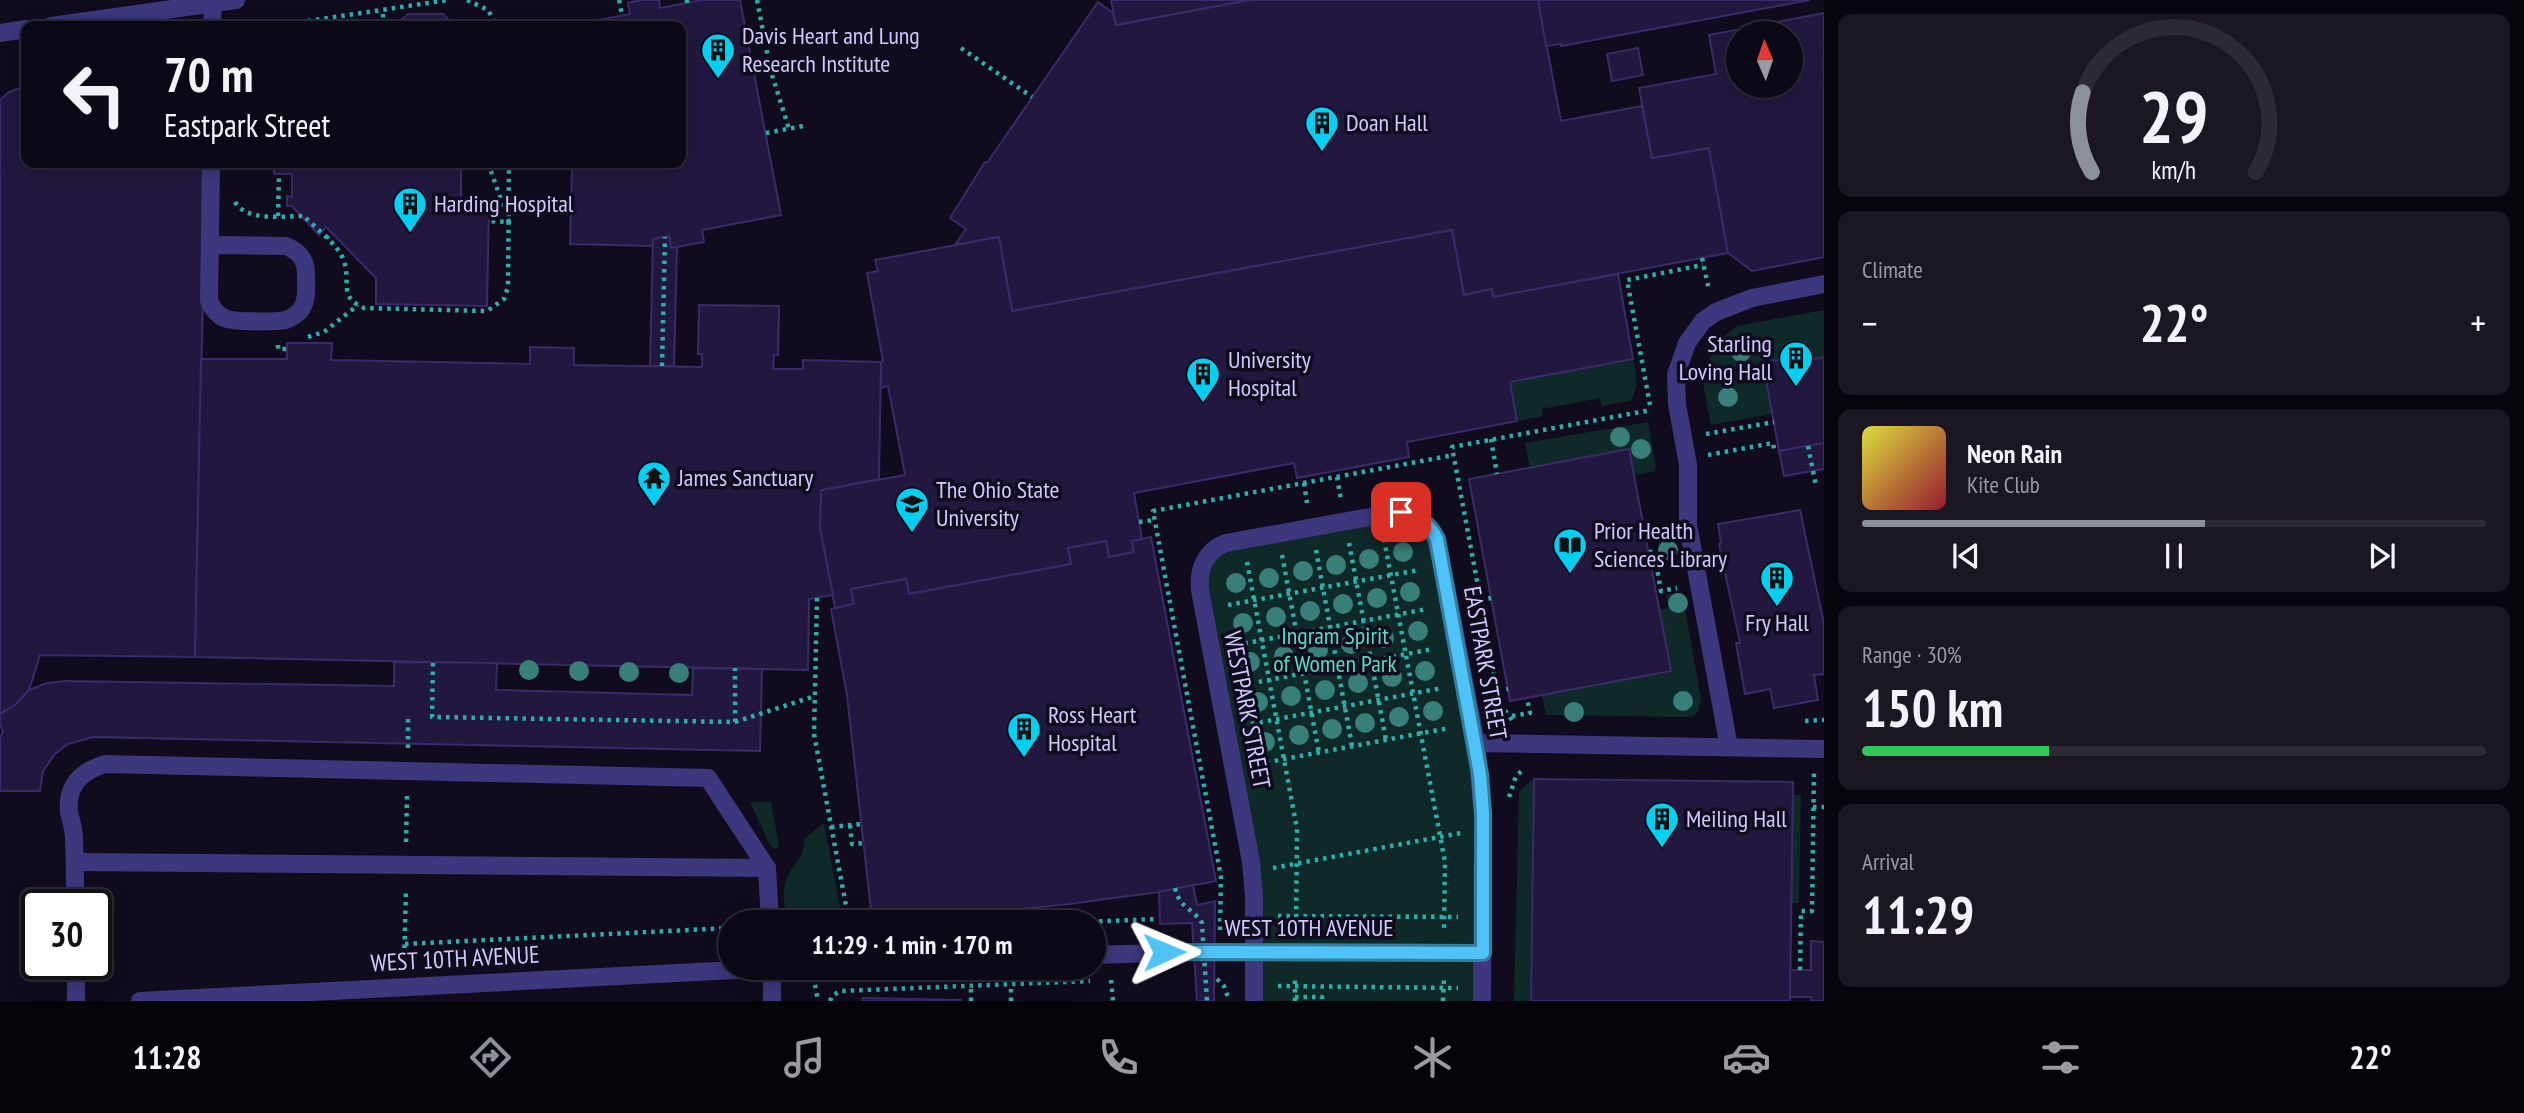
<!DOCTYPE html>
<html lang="en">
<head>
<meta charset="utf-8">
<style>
	:root { --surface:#0c0916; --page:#1a1723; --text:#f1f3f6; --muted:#9a9aa1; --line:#2c2a35; --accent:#8c9099 }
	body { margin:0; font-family:"PT Sans Narrow",sans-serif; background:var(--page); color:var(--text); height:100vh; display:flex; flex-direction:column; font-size:26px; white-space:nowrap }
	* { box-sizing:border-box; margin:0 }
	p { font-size:23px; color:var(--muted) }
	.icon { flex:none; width:38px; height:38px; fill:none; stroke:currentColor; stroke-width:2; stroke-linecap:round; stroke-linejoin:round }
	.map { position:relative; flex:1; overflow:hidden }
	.panel { display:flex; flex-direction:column; gap:14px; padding:14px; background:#07050c; width:700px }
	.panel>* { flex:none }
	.banner { position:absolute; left:21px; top:21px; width:665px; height:147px; border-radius:14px; box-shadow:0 4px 18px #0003,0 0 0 2px var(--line); background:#0c0916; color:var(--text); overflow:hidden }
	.needle { width:46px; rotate:358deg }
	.fabs { position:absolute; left:1726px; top:21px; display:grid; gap:14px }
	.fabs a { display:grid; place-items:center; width:77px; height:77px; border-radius:50%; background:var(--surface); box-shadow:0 4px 18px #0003,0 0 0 2px var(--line); font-size:35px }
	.speed { position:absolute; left:21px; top:889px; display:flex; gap:14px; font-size:35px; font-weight:700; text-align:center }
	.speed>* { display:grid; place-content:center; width:91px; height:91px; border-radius:50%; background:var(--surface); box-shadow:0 4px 18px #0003,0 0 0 2px var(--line); line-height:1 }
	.speed .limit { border:4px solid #111; border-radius:10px; background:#fff; color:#111 }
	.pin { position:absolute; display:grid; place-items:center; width:60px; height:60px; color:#fff; margin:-30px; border-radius:14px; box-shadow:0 4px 10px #0006 }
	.me { position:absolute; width:77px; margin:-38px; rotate:89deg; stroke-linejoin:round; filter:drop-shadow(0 0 5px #0008) }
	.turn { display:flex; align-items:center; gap:24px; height:147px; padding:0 28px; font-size:32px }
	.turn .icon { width:91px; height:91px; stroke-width:2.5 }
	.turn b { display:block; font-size:49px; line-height:60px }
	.big { font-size:52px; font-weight:700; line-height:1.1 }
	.panel .widget { flex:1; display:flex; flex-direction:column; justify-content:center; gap:10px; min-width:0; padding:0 24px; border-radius:14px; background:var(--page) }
	.panel .dial { align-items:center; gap:0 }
	.dial svg { height:182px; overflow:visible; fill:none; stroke:var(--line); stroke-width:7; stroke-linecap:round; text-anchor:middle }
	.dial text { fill:var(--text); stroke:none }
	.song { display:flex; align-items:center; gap:21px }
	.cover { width:84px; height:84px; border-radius:10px; background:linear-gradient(135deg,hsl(60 70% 55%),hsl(350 70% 35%)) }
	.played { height:7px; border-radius:4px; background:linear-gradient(90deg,var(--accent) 55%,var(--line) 55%) }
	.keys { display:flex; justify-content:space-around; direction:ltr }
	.heat { display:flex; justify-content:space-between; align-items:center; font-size:38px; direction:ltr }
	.charge { height:10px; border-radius:5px; background:linear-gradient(90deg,#34c759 30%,var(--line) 0) }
	.trip { position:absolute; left:718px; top:910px; width:388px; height:70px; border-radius:35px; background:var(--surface); box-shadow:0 4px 18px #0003,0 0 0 2px var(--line); font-weight:700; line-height:70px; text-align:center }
	.tab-bar { display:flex; height:112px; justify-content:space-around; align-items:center; background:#050409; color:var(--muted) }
	.tab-bar .icon { width:49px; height:49px }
	.tab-bar .active { color:var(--accent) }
	.tab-bar b { font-size:32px; color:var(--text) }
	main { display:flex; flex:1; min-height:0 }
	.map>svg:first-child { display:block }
	.green { fill:#0f2828 }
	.building { fill:#22183f; stroke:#3a2a6a; stroke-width:2; fill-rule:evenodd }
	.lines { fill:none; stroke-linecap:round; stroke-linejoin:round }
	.path { stroke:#2eaeab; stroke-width:4.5; stroke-dasharray:3.5 5; stroke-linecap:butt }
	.lane { stroke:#3d377d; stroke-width:18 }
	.street { stroke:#3d377d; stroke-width:18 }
	.path-bridge { stroke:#2eaeab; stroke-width:4.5; stroke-dasharray:3.5 5; stroke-linecap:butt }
	.tree { fill:#377f78 }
	.route-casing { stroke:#337fa1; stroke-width:18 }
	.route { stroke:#4fc3f7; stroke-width:12 }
	.labels { text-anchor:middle; stroke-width:7; stroke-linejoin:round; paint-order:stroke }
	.poi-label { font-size:24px; fill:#d2c9ff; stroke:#100c1e; text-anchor:start }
	.park-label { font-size:24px; fill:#57ddc1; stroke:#100c1e }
	.street-label { font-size:24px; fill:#d2c9ff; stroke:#100c1e }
</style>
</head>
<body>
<main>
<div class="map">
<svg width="1824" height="1001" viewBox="0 0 1824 1001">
	<rect width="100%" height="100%" fill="#100c1e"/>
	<g class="green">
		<path d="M1824 310V357L1799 362 1797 356 1763 363 1772 414 1711 425 1703 383 1704 370 1717 342 1737 326Z"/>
		<path d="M1633 359C1636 375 1640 388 1630 401L1602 406 1600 398 1542 409 1543 416 1517 421 1510 382Z"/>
		<path d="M1648 422 1656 467 1653 472 1634 475 1629 449 1530 468 1525 443Z"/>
		<path d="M1397 512 1425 522 1476 743 1482 1001H1254V916L1200 590 1212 551Z"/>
		<path d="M1682 592 1701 699 1698 712 1692 717 1546 715 1542 695 1659 610 1669 608 1666 595Z"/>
		<path d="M1534 779 1531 1001H1514L1519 791Z"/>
		<path d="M1792 795H1801L1799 903H1791Z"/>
		<path d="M750 802H771L779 845 777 849 771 847Z"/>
		<path d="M824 823 842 917 787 918C784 904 781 887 789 874 797 859 804 859 804 839Z"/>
	</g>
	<g class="building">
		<path d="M641 0H659L660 8 702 0H740L781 215 702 230 704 242 671 248 669 236 653 239V246L570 244 572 163H681V26H583L582 23 630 14 628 3Z"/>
		<path d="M1111 0H1250L1116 25Z"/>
		<path d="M1250 0H1538L1561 121 1642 106 1652 158 1709 148 1728 253 1493 297 1492 289 1464 295 1452 230 1012 311 999 237 955 245 966 229 950 218 985 162 987 163 1098 2 1113 13 1116 25Z"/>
		<path d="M1538 0H1810L1561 46V44L1546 46Z"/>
		<path d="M1824 13V257L1752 271 1728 253 1709 148 1652 158 1639 88 1716 74 1709 35ZM1738 33H1790V86H1738Z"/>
		<path d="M408 14H443L455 26H394Z"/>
		<path d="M1638 48 1643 75 1612 81 1607 54Z"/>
		<path d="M23 87 26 88V163H206L195 657 40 655 29 690 15 705 0 714V100L9 92Z"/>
		<path d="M255 163H461V201H466V204H489L487 306 376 304V278L326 227 319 235 292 206H287V196L292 197V174H274V166H258Z"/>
		<path d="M1452 230 1464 295 1492 289 1493 297 1618 274 1633 359 1510 382 1517 421 1407 442 1409 457 1297 478 1294 463 1134 493 1142 539 1132 541 1134 552 1109 557 1106 541 1068 548 1071 564 909 594 906 579 851 589 854 604 835 608 820 528 821 490 905 475 888 386 881 388V362L883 361 867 273 878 271 875 260 999 237 1012 311Z"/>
		<path d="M669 236 671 248 677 247 674 366H650L653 239Z"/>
		<path d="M699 305 779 306 778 355H774L773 369H803V360L881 362 879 479 821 490 820 528 833 595 809 599 808 670 195 657 201 359H287V343H332L331 360 530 364V347L574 348V365L702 367V354H698Z"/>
		<path d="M1798 356 1799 362 1824 357V443L1779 451 1763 363Z"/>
		<path d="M1824 443V469L1784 476 1779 451Z"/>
		<path d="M1629 449 1671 671 1510 701 1469 479Z"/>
		<path d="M1800 510 1824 624V674L1814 675 1818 700 1774 708 1770 689 1745 694 1736 643H1740L1719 544 1721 543 1718 524Z"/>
		<path d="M1151 537 1216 881 1159 892 1061 905 971 914 872 919 847 695 831 609 854 604 851 589 906 579 909 594 1071 564 1068 548 1106 541 1109 557 1134 552 1132 541Z"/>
		<path d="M394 662 497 663 496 690 692 695 693 668 762 669 760 751 93 737 68 744 55 754 43 771 40 791H0V738L3 732 0 724V714L15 705 29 690 47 683 66 681 394 686Z"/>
		<path d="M1534 779 1793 782 1790 1001H1531Z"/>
		<path d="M1193 885 1197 905 1215 901 1214 1001H1197L1192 923 1160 924 1159 892Z"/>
		<path d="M1811 941 1824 942V1001H1811V997H1790V970H1811Z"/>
		<path d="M863 998 961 1000V1001H862Z"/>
	</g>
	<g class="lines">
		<g class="path">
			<path d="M467 0 488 10 497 26"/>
			<path d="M619 0 622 15"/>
			<path d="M687 0V3"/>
			<path d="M757 0 770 68 789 129"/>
			<path d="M274 26 448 0"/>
			<path d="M383 26V10"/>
			<path d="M961 48 1032 97"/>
			<path d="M766 133 803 126"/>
			<path d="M488 163 509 222 488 221"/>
			<path d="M235 202C247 222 283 216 304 216 316 229 338 244 344 261 351 282 338 297 364 308L487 311 504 299 508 287 509 163"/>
			<path d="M278 216 279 174"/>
			<path d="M326 238 331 233"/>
			<path d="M1702 258 1709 290"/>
			<path d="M308 337 324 332 358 305"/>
			<path d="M278 345V349H287"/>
			<path d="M662 366 665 237"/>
			<path d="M1650 405 1627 280 1703 265"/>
			<path d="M1706 434 1774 422"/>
			<path d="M1491 439 1497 474"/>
			<path d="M1808 446 1816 486"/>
			<path d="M1708 455 1773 443 1774 449"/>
			<path d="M1337 477 1341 500"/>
			<path d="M1304 483 1307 503"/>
			<path d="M1139 522 1154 520"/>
			<path d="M1645 532 1666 528"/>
			<path d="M1384 539 1445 862 1444 930"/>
			<path d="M1349 543 1386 740"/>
			<path d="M1316 550 1352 746"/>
			<path d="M1649 552H1654L1661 591 1677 588"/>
			<path d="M1282 555 1319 753"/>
			<path d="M1247 562 1297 829 1296 930"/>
			<path d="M817 598 814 734 849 922"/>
			<path d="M1480 600 1491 598"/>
			<path d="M1228 605 1419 570"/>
			<path d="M1236 645 1427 609"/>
			<path d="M433 663 432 717 735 722 815 696"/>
			<path d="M1242 685 1433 649"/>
			<path d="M1498 691 1508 689"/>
			<path d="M1512 716 1530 713 1527 698"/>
			<path d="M1512 720 1500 704 1452 447 1651 410"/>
			<path d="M1805 721 1824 720"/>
			<path d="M735 722V668"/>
			<path d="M1251 724 1442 688"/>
			<path d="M408 748V717"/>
			<path d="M1258 764 1449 728"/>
			<path d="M1509 797 1516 776 1524 769"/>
			<path d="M1813 807H1824"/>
			<path d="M850 825 852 844 864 843"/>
			<path d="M831 827 862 824"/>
			<path d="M406 842 407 795"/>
			<path d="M1273 868 1461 833"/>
			<path d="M1278 916 1458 917"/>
			<path d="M1082 922 1157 919"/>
			<path d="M1220 930 1221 877 1153 511 1454 455"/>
			<path d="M405 944 730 928"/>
			<path d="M404 965 406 889"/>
			<path d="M812 968 818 1001"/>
			<path d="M1800 970 1801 911H1812L1814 772"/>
			<path d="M1217 979 1224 986 1228 997"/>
			<path d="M1111 980 1113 1001"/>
			<path d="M1278 986 1458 988"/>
			<path d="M1295 997H1322V1001"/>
			<path d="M830 1001 832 996 840 991 1090 981"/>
			<path d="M971 1001V986"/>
			<path d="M1011 1001V984"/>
			<path d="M1295 1001V977"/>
			<path d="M1443 1001 1444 977"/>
		</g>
		<g class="lane">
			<path d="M1729 747 1688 525V465L1677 404 1676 375 1687 343 1703 321 1716 312 1752 298 1824 284"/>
			<path d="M75 862 767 868"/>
			<path d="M75 905C75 883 75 861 74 839 74 829 71 821 69 812 66 785 82 771 105 764L708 778 767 868 770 922"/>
			<path d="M1254 952V897L1251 862 1200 590C1198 569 1205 551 1226 543L1397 512C1417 512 1433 526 1438 546L1476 743"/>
			<path d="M76 1001V964"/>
		</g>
		<g class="street">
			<path d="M51 26 236 0"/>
			<path d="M212 26 213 3"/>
			<path d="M0 33 26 29"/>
			<path d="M210 245 286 246C300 252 306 260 306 275 306 287 308 301 300 311 296 315 291 318 286 320 275 322 237 322 227 319 218 316 212 308 209 300L211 163"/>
			<path d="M1094 955 1190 952 1483 953"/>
			<path d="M140 1001 773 968"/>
			<path d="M772 1001V968"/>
			<path d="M1254 1001V952"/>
			<path d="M1482 1001 1483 814 1476 743 1824 749"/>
		</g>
		<path class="path-bridge" d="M1175 888C1180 909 1192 907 1202 923L1207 1001"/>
	</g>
	<g class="tree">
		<circle cx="1741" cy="352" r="10"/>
		<circle cx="1728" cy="397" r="10"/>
		<circle cx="1620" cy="437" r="10"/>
		<circle cx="1641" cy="449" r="10"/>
		<circle cx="1668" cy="550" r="10"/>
		<circle cx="1403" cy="552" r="10"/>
		<circle cx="1369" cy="559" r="10"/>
		<circle cx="1336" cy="565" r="10"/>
		<circle cx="1303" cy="571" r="10"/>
		<circle cx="1269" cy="578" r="10"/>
		<circle cx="1236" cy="583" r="10"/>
		<circle cx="1410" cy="592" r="10"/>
		<circle cx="1377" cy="598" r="10"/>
		<circle cx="1678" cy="603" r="10"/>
		<circle cx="1343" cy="604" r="10"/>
		<circle cx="1310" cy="611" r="10"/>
		<circle cx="1276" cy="617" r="10"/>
		<circle cx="1243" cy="623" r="10"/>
		<circle cx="1418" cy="631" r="10"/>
		<circle cx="1384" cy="638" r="10"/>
		<circle cx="1351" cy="644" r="10"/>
		<circle cx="1318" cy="650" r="10"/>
		<circle cx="1284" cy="656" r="10"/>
		<circle cx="1250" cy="662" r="10"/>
		<circle cx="529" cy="670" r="10"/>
		<circle cx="579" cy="671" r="10"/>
		<circle cx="1425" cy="671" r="10"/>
		<circle cx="629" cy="672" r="10"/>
		<circle cx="679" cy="673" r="10"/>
		<circle cx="1392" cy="677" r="10"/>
		<circle cx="1358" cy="683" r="10"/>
		<circle cx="1325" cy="690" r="10"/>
		<circle cx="1291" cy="696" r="10"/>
		<circle cx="1683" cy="701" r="10"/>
		<circle cx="1258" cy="702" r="10"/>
		<circle cx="1433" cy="711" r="10"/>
		<circle cx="1574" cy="712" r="10"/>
		<circle cx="1399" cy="717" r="10"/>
		<circle cx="1365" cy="723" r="10"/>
		<circle cx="1332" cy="729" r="10"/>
		<circle cx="1299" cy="735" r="10"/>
		<circle cx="1265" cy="742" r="10"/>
	</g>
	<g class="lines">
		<g class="route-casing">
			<path id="route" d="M1164 952 1483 953V814L1480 774 1437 539C1429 523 1418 515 1401 512"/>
		</g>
		<use href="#route" class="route"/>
	</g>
	<defs>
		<g id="building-pin" transform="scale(1.75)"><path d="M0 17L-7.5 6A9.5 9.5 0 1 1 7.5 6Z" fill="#02d0f2" stroke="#100c1e"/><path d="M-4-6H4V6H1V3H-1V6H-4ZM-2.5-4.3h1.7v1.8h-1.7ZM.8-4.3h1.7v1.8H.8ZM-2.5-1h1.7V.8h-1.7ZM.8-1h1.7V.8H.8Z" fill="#111"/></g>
		<g id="temple-pin" transform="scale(1.75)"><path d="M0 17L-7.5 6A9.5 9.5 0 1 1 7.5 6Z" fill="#02d0f2" stroke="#100c1e"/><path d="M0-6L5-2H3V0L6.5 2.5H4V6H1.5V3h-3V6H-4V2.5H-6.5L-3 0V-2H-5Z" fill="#111"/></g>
		<g id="university-pin" transform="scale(1.75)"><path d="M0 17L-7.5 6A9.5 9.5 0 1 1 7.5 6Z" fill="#02d0f2" stroke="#100c1e"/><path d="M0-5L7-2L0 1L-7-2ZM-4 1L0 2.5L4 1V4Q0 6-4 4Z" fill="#111"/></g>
		<g id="library-pin" transform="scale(1.75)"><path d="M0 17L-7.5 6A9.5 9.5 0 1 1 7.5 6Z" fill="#02d0f2" stroke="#100c1e"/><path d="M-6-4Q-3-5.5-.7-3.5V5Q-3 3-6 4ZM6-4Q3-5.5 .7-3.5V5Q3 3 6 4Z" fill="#111"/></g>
	</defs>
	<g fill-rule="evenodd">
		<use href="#building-pin" x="718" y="50"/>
		<use href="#building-pin" x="1322" y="123"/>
		<use href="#building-pin" x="410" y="204"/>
		<use href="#building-pin" x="1796" y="358"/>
		<use href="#building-pin" x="1203" y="374"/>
		<use href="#temple-pin" x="654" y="478"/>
		<use href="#university-pin" x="912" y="504"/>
		<use href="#library-pin" x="1570" y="545"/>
		<use href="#building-pin" x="1777" y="578"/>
		<use href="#building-pin" x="1024" y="729"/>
		<use href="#building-pin" x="1662" y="819"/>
	</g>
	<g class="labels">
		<g class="poi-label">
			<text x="742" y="44">Davis Heart and Lung<tspan x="742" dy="28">Research Institute</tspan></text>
			<text x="1346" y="131">Doan Hall</text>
			<text x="434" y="212">Harding Hospital</text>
			<text x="1772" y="352" text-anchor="end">Starling<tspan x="1772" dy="28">Loving Hall</tspan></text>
			<text x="1228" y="368">University<tspan x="1228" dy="28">Hospital</tspan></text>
			<text x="678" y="486">James Sanctuary</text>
			<text x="936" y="498">The Ohio State<tspan x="936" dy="28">University</tspan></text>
			<text x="1594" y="539">Prior Health<tspan x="1594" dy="28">Sciences Library</tspan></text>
			<text x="1777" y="631" text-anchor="middle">Fry Hall</text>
			<text x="1048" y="723">Ross Heart<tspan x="1048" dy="28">Hospital</tspan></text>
			<text x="1686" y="827">Meiling Hall</text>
		</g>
		<g class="park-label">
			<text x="1335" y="644">Ingram Spirit<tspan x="1335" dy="28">of Women Park</tspan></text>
		</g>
		<g class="street-label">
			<text transform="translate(1485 663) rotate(80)" y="8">EASTPARK STREET</text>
			<text transform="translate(1247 710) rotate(79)" y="8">WESTPARK STREET</text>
			<text x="1309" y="936">WEST 10TH AVENUE</text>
			<text transform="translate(455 959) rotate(-3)" y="8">WEST 10TH AVENUE</text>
		</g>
	</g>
</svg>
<div class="fabs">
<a><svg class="needle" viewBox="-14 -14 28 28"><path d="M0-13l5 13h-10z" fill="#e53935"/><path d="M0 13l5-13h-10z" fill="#9a9aa1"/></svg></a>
</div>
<div class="speed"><div class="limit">30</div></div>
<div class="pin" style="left:1401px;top:512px;background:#d93025"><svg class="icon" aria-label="arrive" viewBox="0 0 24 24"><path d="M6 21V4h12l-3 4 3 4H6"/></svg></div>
<svg class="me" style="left:1164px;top:952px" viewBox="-20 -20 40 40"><path d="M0-17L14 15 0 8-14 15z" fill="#4fc3f7" stroke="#fff" stroke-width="4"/></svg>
<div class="trip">11:29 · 1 min · 170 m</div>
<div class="banner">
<div class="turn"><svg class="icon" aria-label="left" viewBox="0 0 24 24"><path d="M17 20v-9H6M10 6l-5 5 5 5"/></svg><div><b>70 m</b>Eastpark Street</div></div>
</div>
</div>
<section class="panel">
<div class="widget dial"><svg viewBox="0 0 100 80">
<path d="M14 69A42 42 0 1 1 86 69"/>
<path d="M14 69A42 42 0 0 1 10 34" stroke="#8c9099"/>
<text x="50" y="56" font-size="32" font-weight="700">29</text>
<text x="50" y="72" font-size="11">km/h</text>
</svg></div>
<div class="widget"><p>Climate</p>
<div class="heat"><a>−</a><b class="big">22°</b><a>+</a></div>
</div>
<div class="widget">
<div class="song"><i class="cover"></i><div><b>Neon Rain</b><p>Kite Club</p></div></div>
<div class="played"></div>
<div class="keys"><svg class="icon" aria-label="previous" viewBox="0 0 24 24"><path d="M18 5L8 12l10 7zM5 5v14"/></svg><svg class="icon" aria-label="pause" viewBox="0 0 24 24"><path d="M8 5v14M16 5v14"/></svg><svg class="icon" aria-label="next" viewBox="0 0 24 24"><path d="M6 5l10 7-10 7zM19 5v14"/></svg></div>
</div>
<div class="widget"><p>Range · 30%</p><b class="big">150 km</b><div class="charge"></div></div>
<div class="widget"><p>Arrival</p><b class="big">11:29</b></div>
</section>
</main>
<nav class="tab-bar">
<b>11:28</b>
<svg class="icon active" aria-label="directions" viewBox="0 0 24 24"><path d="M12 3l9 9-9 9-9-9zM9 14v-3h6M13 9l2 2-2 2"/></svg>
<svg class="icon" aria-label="music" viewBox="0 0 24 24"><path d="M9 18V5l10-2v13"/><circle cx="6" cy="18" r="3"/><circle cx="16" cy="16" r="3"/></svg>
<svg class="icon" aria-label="phone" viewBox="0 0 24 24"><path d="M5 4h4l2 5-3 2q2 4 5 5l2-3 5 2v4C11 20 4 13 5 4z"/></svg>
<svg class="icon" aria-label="climate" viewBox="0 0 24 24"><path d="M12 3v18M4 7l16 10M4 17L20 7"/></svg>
<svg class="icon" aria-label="car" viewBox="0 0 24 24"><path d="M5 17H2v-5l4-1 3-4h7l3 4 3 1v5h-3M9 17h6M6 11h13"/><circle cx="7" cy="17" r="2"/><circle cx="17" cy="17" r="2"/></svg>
<svg class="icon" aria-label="filters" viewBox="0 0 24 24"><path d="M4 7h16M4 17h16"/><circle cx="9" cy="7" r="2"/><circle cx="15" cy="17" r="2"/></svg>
<b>22°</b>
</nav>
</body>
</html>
